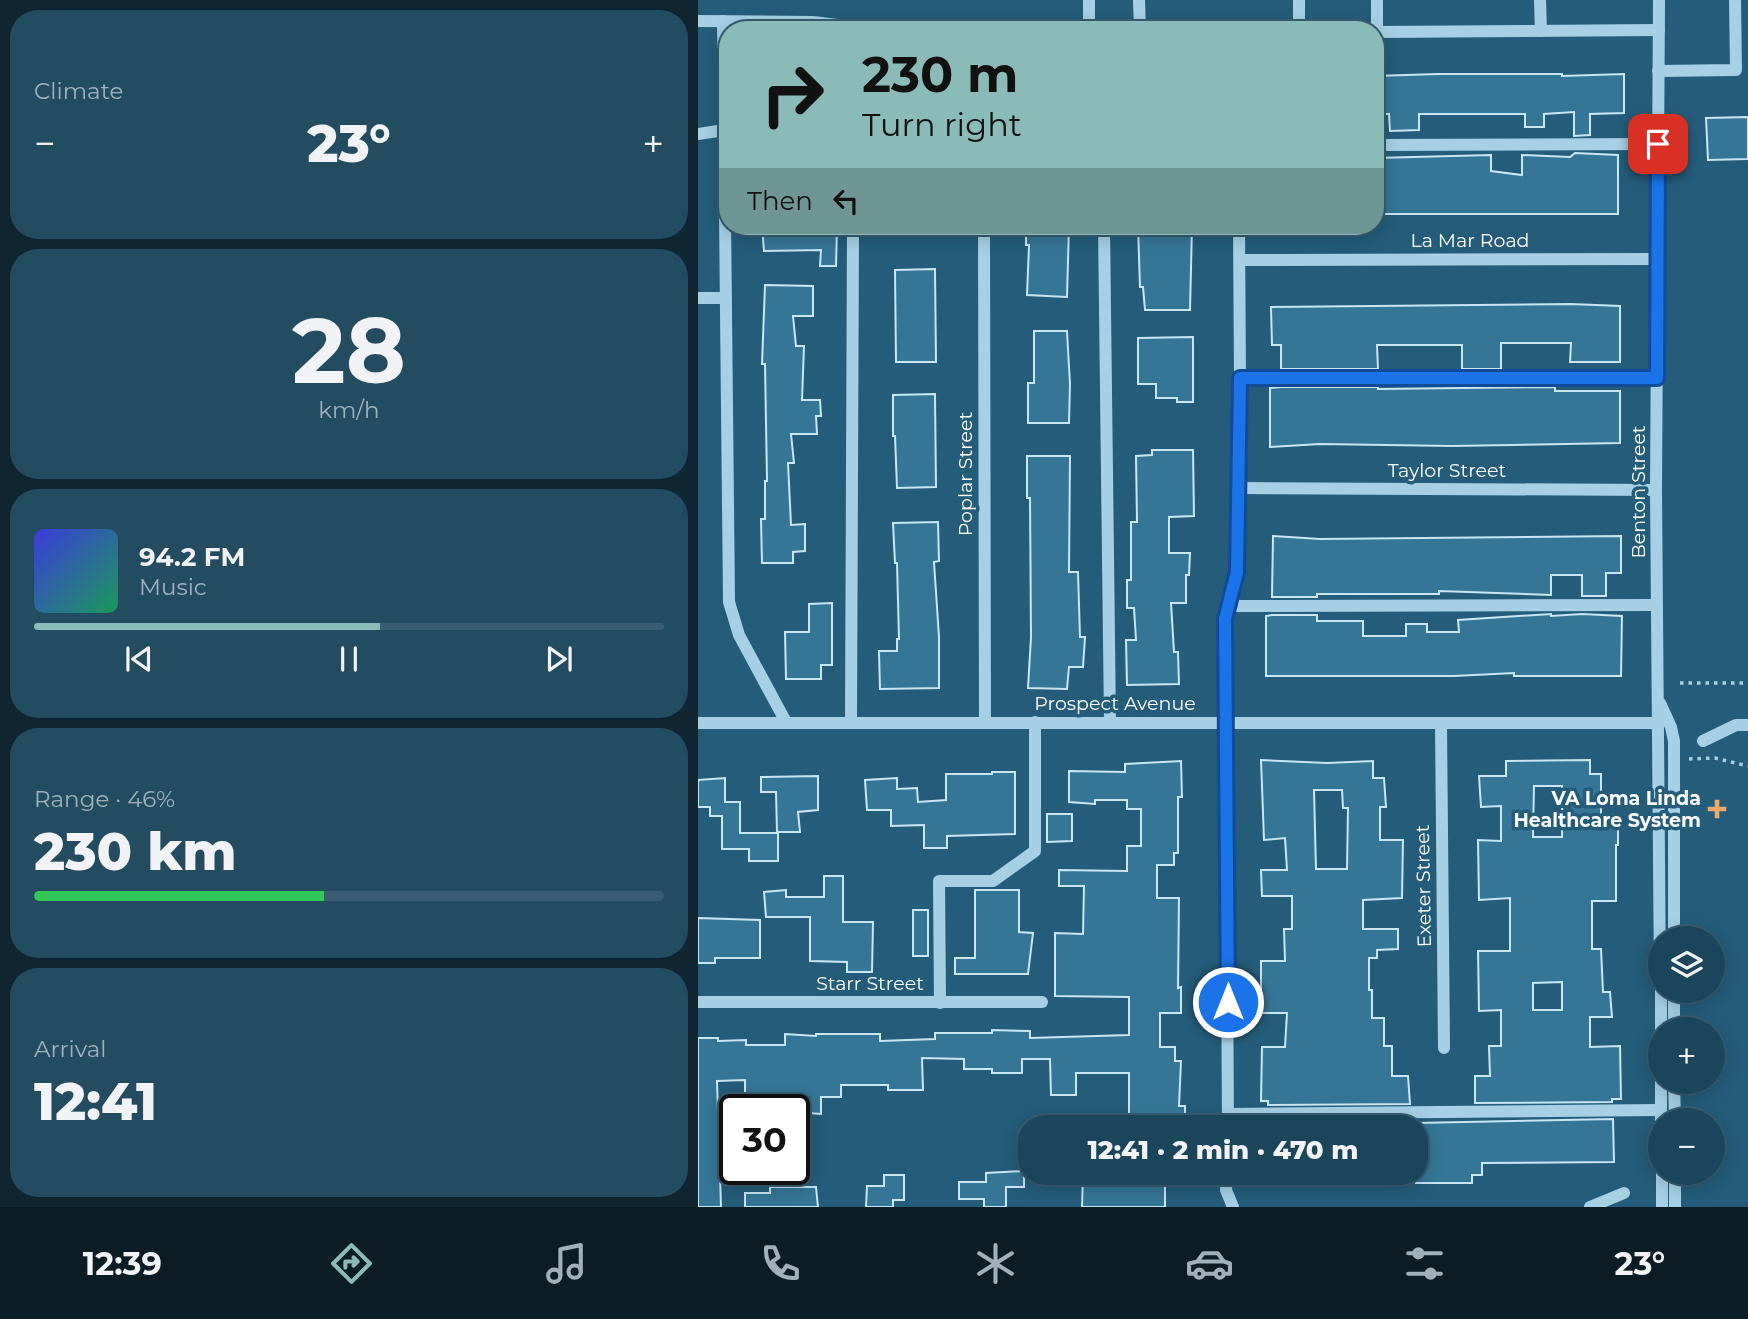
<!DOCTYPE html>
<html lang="en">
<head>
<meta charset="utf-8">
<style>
	:root { --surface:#1b455b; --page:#244c61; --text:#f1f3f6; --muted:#a0b1bb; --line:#395d71; --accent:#8bbbb9 }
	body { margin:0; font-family:Montserrat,sans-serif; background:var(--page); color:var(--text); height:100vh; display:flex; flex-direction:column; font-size:26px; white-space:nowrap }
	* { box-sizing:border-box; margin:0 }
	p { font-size:23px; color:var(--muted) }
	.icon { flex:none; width:38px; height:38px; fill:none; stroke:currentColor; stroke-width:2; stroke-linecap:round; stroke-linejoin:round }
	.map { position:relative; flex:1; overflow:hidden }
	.details { display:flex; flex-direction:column; gap:10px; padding:10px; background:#0f2632; width:698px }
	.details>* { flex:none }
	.top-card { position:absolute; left:21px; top:21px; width:665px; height:214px; border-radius:28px; box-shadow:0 4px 18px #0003,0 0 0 2px var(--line); background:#8bbbb9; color:#111; overflow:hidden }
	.fabs { position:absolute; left:950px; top:926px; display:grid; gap:14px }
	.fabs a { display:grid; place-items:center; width:77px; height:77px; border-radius:50%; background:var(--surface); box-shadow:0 4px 18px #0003,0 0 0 2px var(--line); font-size:35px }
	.speed { position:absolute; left:21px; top:1094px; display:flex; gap:14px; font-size:35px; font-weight:700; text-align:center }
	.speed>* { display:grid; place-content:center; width:91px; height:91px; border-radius:50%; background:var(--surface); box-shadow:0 4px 18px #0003,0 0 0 2px var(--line); line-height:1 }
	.speed .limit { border:4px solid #111; border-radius:10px; background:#fff; color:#111 }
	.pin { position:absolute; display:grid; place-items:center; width:60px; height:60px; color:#fff; margin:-30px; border-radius:14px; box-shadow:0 4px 10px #0006 }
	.me { position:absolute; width:77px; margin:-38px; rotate:0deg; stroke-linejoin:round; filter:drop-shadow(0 0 5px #0008) }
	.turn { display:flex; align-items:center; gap:24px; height:147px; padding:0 28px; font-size:32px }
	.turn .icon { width:91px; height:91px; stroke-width:2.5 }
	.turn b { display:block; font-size:49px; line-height:60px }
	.then { display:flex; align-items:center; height:66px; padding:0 28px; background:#0003; gap:14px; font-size:26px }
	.big { font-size:52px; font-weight:800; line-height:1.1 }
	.details .tile { flex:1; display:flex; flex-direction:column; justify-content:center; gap:10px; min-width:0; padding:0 24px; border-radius:28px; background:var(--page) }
	.details .dial { align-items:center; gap:0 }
	.dial b { font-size:91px; line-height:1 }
	.song { display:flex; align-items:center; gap:21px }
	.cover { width:84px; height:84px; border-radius:10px; background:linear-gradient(135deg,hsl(240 70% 55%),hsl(150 70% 35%)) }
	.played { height:7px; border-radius:4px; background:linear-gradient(90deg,var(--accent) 55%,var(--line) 55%) }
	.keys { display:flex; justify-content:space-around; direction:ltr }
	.heat { display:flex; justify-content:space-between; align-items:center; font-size:38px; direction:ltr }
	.charge { height:10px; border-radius:5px; background:linear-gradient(90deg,#34c759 46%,var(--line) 0) }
	.trip { position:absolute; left:320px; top:1115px; width:410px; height:70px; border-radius:28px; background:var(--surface); box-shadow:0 4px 18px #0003,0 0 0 2px var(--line); font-weight:800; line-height:70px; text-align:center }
	.tabs { display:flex; height:112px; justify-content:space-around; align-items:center; background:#0b1c24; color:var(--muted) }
	.tabs .icon { width:49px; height:49px }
	.tabs .selected { color:var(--accent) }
	.tabs b { font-size:32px; color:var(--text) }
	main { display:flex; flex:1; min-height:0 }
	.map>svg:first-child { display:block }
	.building { fill:#357696; stroke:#c9e6f3; stroke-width:2; fill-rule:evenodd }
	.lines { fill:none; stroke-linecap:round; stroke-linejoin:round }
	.path { stroke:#a7d0e4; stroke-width:3.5; stroke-dasharray:3.5 5; stroke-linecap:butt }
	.minor { stroke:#a7d0e4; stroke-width:12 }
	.route-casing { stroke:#114b97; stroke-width:18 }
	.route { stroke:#1a73e8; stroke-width:12 }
	.poi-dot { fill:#edaa6b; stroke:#245c79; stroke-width:2.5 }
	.labels { text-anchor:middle; stroke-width:7; stroke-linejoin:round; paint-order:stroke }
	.street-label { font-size:19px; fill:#fff; stroke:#245c79 }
	.poi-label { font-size:19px; font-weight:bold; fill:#fff; stroke:#245c79; text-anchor:end }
</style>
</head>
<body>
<main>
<section class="details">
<div class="tile"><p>Climate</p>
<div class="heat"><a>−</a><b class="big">23°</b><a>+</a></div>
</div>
<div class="tile dial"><b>28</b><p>km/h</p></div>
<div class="tile">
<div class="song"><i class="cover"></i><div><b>94.2 FM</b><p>Music</p></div></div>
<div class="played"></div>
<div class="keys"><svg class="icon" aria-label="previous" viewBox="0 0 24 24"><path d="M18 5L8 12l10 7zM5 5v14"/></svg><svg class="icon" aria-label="pause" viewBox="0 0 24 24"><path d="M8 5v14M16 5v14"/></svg><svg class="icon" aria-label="next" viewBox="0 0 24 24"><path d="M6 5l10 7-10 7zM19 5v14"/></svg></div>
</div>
<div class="tile"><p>Range · 46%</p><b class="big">230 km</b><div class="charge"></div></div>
<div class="tile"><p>Arrival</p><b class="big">12:41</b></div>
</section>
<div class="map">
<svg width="1050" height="1207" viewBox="0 0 1050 1207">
	<rect width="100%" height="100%" fill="#245c79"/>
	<g class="building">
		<path d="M740 74H864V76L926 74V113L892 114V135L876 136V112L846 114V127H827V114H721V130L692 131 691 114H677V76Z"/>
		<path d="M1050 117V159L1010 160 1008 118Z"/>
		<path d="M877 153 920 155V214H677V158L793 155V171L824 175V155L872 157Z"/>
		<path d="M64 226 139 227 138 266H122L123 250 66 251Z"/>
		<path d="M328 226H371L369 297 329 295 331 245H328Z"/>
		<path d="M440 226H494L492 310H447L445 287H442Z"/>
		<path d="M237 269 238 362H198L197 270Z"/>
		<path d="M67 285 115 286V316H95L98 346H106L104 400H122L123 416H118L119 434H93L96 463H90L93 525 107 524V551L95 552V563H64L63 519H67V481H69L67 364H64Z"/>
		<path d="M873 304 922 306V362H872L873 343H803V369H764V345H679L680 369H583V345H574L573 307Z"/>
		<path d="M336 331H369L372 384 371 423H330V383H336Z"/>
		<path d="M495 337V402H479V398H458V384H440V338Z"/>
		<path d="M583 387H680V389L857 387V391H922V443L754 446 622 444 572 447V388Z"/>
		<path d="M237 394 238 487 199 488 197 436H195V395Z"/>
		<path d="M454 450H495L496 516 471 517V553H492L491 575H488V603H473L476 652H480L481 684 429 685 428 640H438L436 608H429V580H433V522H439L438 456 454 455Z"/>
		<path d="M329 456H372L371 572H380L382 637H387L385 667H371L369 689 330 688 333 637 332 498H329Z"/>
		<path d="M240 522 241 561 236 562 241 637V688L182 689 181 651H199V639H201L199 563H197L195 523Z"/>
		<path d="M575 536 622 539 923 536V573H908V596H884V575H853V595L741 591V594H619V597H574Z"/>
		<path d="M134 603V665H123V679H88L87 632H111V604Z"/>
		<path d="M853 614V616L884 614 924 616 923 676H816V673L756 676H568V616L574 615H619V621H665V636H708V624H729V632H761L760 620Z"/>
		<path d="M563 760 629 763 675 761V778H686L688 807H682V840H705L704 898 665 900V929H700V949L679 950V958H671V990H674V1018H686V1046H694V1076H710L712 1104 570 1105V1101H563L564 1047H587L589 1013H563V961H587L586 929H594V896H564L563 870H589L587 838 566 840ZM616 790H644L645 808H650L649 869H618Z"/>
		<path d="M892 760V774H903V814H920V845H918V901H894V949H903L905 992H912L914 1017H892V1047L922 1046 923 1099H914V1102L777 1103V1076H792L791 1046H803V1010L781 1011 780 951H812V898L781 900 780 840 803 841V806L783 807 781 776H808V761ZM836 786H864V837H835ZM864 982V1010H835V983Z"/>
		<path d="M483 761 484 797H480V853H476V865H459V898H481L480 988 483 987V1013H462V1047H477V1061H483L481 1106H487V1127H431V1073H378V1095H353L352 1059H324V1073H294V1069H266V1059L224 1058 225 1090H190V1085H143V1097H123V1114L96 1112V1110H47V1080L19 1081 23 1207H0V1038H20V1041L48 1040V1045H87V1034L118 1036V1034H182V1041L237 1039V1033H294V1030L332 1031V1038L431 1035V997L357 996V933L385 934 386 886H361V870L429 871V846H443V809H429V800H397V804L371 802V771L427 772V764Z"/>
		<path d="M294 772H317V834L249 836V848H226V825L193 826V810H169L167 780 199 778V789L219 788 220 802 248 800V774H294Z"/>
		<path d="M120 776V810L100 812 102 832H79L78 792H63V777Z"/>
		<path d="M27 778V802H42V833H80V861H51V849H24V816H12V807H0V780Z"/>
		<path d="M349 814H374V841L349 842Z"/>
		<path d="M126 876H145V922H175L174 972H149V962L112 961V917H68L66 892 88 890V897H126Z"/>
		<path d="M277 890H321V932L335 933 330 974H257V958H277Z"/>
		<rect x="215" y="910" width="15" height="46"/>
		<path d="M0 918 62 920V958H17V963H0Z"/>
		<path d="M915 1119 916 1162 784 1163V1175H774V1183H718V1123Z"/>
		<path d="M713 1121V1127H570V1122Z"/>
		<path d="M326 1171V1187H308V1207H286V1199H261V1182H288V1173Z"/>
		<path d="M385 1172H467V1207H384Z"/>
		<path d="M186 1175H206V1200H195V1207H168L169 1186H186Z"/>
		<path d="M72 1187H118L120 1207H47V1193H72Z"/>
	</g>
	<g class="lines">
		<g class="path">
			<path d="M982 683H1050"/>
			<path d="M991 759 1017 758 1050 766"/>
		</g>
		<g class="minor">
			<path d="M441 0 442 30"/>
			<path d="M601 0V30"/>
			<path d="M679 0V32"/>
			<path d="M842 0 843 31"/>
			<path d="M961 0 958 490 962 983"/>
			<path d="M0 21 115 22 180 30"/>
			<path d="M25 21 31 602 41 635 88 722"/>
			<path d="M391 30V0"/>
			<path d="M677 32 961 30"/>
			<path d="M960 71 1038 70 1037 0"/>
			<path d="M0 134 26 130"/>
			<path d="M677 145 960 144"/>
			<path d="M286 226 287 722"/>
			<path d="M406 226 412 722"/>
			<path d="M542 260 960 259"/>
			<path d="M0 298H28"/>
			<path d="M542 378H959"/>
			<path d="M540 488 958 490"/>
			<path d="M530 606 959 605"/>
			<path d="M962 703 973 727 976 741V938"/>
			<path d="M153 722 155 226"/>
			<path d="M0 723H961"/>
			<path d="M743 724 746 1048"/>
			<path d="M1005 741 1038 725H1050"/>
			<path d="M963 990V1029"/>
			<path d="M976 990V1029"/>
			<path d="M0 1002H344"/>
			<path d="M242 1003 241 881H295L337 851V722"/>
			<path d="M963 1082V1120"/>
			<path d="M976 1082 977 1120"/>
			<path d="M530 1114 963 1110"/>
			<path d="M530 1127 527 619 539 572 542 378 541 226"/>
			<path d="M529 1172 528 1190 535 1207"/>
			<path d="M964 1172V1207"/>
			<path d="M977 1172V1207"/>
			<path d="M892 1207 926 1193"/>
		</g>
	</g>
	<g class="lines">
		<g class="route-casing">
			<path id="route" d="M530 1002 527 619 539 572 542 378H959L960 144"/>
		</g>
		<use href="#route" class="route"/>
	</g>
	<path class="poi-dot" d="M1015.5 798.5h7v7h7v7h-7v7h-7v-7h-7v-7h7z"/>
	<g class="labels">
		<g class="street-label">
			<text x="772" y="247">La Mar Road</text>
			<text x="749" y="477">Taylor Street</text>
			<text transform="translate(267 474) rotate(-90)" y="7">Poplar Street</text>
			<text transform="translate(940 492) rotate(-90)" y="7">Benton Street</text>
			<text x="417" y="710">Prospect Avenue</text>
			<text transform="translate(725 886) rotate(-91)" y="7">Exeter Street</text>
			<text x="172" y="990">Starr Street</text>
		</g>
		<g class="poi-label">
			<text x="1003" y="805">VA Loma Linda<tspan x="1003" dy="22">Healthcare System</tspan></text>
		</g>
	</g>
</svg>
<div class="fabs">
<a><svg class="icon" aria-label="layers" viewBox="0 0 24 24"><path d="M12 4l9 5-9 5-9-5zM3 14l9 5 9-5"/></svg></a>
<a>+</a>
<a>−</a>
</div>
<div class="speed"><div class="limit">30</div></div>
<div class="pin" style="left:960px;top:144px;background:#d93025"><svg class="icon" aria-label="arrive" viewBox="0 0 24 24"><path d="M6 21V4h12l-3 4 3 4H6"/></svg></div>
<svg class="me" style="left:530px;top:1002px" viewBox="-20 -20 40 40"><circle r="17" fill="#1a73e8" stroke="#fff" stroke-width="3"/><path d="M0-11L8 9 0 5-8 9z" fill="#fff"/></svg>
<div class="trip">12:41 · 2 min · 470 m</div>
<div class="top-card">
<div class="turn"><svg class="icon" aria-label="right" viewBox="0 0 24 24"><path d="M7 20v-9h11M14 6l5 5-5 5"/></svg><div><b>230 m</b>Turn right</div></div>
<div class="then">Then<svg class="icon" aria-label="left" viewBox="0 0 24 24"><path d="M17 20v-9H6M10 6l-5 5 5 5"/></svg></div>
</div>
</div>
</main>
<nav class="tabs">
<b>12:39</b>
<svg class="icon selected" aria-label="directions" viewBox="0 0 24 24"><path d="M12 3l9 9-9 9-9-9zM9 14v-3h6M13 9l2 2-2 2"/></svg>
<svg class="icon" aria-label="music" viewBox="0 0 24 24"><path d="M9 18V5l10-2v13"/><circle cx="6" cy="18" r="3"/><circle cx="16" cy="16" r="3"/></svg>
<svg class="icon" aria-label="phone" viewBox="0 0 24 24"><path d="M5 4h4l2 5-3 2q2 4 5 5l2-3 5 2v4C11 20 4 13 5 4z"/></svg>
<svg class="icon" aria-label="climate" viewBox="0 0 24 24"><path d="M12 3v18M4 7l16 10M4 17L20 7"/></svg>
<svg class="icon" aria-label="car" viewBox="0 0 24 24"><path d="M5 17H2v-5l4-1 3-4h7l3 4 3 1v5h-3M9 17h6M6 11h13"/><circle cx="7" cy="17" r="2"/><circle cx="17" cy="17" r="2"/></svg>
<svg class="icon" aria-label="filters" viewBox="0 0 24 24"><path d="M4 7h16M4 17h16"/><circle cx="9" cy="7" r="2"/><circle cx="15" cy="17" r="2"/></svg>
<b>23°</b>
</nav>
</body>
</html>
